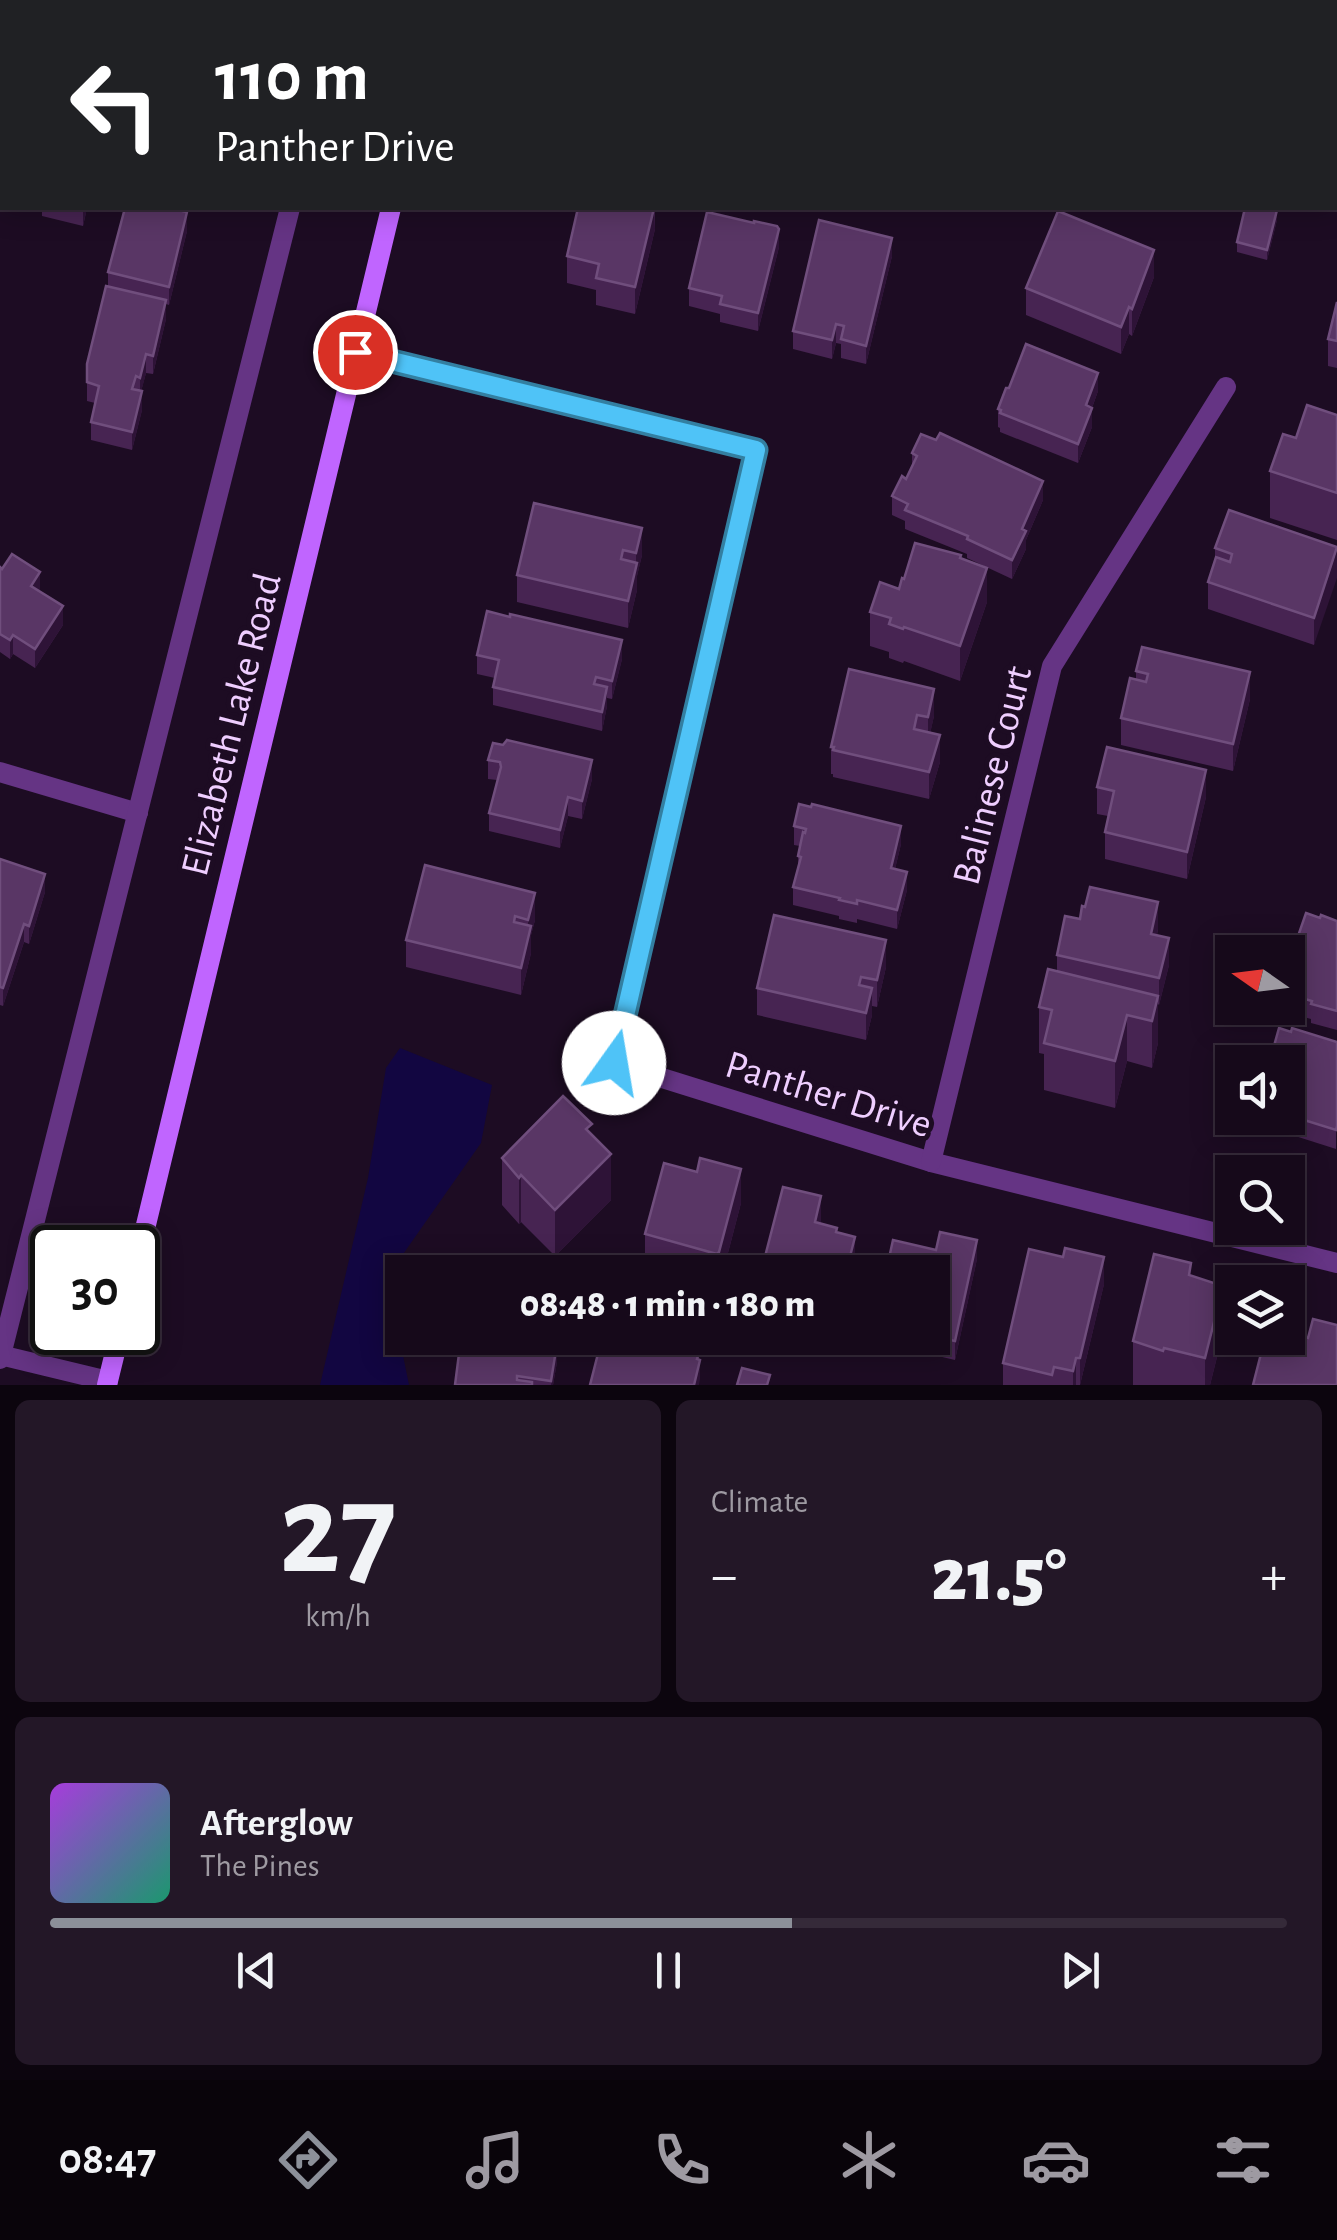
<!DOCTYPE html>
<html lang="en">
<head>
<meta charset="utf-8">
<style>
	:root { --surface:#16091a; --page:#231727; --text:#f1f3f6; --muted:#9e9aa2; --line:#352a39; --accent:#8c9099 }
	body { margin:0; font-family:"Alegreya Sans",sans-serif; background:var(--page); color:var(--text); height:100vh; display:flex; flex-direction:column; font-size:38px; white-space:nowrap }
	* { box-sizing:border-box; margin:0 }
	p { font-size:32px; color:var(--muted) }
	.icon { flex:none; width:55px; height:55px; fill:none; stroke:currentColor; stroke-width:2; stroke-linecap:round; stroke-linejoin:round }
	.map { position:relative; height:1385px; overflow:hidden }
	.drawer { display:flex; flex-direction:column; gap:15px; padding:15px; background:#0c050e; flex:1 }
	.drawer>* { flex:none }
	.banner { position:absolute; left:0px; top:0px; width:1338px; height:210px; box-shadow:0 5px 25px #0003,0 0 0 2px var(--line); background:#202124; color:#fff; overflow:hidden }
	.needle { width:65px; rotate:284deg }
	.tools { position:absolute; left:1215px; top:935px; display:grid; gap:20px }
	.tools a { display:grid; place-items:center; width:90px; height:90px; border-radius:0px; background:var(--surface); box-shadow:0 5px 25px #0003,0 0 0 2px var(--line); font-size:50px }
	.speed { position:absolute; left:30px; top:1225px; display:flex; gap:20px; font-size:50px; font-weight:700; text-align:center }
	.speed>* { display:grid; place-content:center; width:130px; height:130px; border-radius:50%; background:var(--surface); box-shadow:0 5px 25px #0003,0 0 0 2px var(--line); line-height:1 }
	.speed .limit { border:5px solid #111; border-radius:15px; background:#fff; color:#111 }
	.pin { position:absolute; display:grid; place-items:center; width:85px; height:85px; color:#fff; margin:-42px; border:5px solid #fff; border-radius:50%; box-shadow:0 2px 10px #0007 }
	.me { position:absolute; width:110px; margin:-55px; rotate:13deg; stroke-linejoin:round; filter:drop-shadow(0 0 8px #0008) }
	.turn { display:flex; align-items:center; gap:35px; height:210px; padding:0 50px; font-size:45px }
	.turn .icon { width:130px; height:130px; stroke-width:2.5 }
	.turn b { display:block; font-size:70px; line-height:85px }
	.big { font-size:75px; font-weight:800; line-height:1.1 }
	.drawer .card { flex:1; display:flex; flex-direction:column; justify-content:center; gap:15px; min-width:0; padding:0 35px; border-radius:15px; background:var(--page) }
	.drawer .dial { align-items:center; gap:0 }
	.dial b { font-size:130px; line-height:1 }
	.song { display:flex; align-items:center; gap:30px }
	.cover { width:120px; height:120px; border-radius:15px; background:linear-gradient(135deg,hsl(280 70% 55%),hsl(160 70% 35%)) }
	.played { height:10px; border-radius:5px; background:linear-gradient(90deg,var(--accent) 60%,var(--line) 60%) }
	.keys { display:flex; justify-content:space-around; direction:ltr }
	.heat { display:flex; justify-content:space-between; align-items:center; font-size:55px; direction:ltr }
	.drawer .tiles { flex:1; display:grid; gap:15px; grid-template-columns:1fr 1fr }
	.card:last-child { grid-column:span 2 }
	.trip { position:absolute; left:385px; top:1255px; width:565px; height:100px; border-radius:0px; background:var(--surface); box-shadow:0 5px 25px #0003,0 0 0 2px var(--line); font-weight:800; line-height:100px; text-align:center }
	.menu { display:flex; height:160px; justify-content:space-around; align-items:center; background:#09040a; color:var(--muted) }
	.menu .icon { width:70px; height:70px }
	.menu .on { color:var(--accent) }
	.menu b { font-size:45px; color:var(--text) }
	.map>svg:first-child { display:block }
	.water { fill:#120641 }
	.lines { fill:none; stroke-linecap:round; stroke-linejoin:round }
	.minor { stroke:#653484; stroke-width:20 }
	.secondary { stroke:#c065ff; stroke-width:20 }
	.wall { fill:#472452 }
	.shaded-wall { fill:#2e1337 }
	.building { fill:#593665; stroke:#704e7d; stroke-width:2.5 }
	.route-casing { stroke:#337fa1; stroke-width:25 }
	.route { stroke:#4fc3f7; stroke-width:18 }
	.labels { text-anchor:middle; stroke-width:10; stroke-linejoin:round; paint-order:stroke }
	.street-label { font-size:40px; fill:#efceff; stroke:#1d0c23 }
</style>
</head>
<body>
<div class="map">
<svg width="1337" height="1385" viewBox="0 0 1337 1385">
	<rect width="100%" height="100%" fill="#1d0c23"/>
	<path class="water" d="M400 1048 492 1085 481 1143 387 1277 409 1385H320L368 1178 386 1068Z"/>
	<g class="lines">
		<g class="minor">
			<path d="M342 2 343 0"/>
			<path d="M1335 2V0"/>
			<path d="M355 352 756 450 614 1063 931 1162 1337 1263"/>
			<path d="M0 772 138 813"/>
			<path d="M931 1162 1052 666 1226 387"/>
			<path d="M0 1355 108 1381"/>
			<path d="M0 1359 290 208"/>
		</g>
		<g class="secondary">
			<path d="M441 2V0"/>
			<path d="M138 1258 391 208"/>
			<path d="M107 1385 120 1332"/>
		</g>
	</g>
	<g class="wall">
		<path d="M112 0H138L137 2H122Z"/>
		<path d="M996 0H1015L1014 2Z"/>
		<path d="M1337 131V187H1335V132Z"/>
		<path d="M42 208H87L83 226 42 216Z"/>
		<path d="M655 208V229L635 314 596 305V290L567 283V256Z"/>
		<path d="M1277 220 1267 260 1237 252V242Z"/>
		<path d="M187 231 169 305 166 304V319L153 374 146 373 141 391 142 410 132 450 91 440V422L95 403 87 401V364L108 286V272Z"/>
		<path d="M779 247 758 331 720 322V314L689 306V288Z"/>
		<path d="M892 256 866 364 841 358V344L836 343 832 359 793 349V331Z"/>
		<path d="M1154 277 1132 336 1129 334 1121 354 1026 315V288Z"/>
		<path d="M1337 302V368L1328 366V339Z"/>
		<path d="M1098 391 1092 408V427L1078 463 1000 432V428L998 427V409Z"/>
		<path d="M1337 415V540L1270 518V471L1296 438Z"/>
		<path d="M912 453 1043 500 1026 540V549L1012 579 967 558V554L905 529V521L892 515V496L906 479 912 467Z"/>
		<path d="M534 503 642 555 637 576V590L628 628 517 602V575Z"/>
		<path d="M1337 547 1314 645 1208 609V582L1215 561V548Z"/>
		<path d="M961 559 987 602 960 681 904 661 903 663 889 658V652L870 646V612L899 589 904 579Z"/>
		<path d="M0 567 40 591 63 625 35 668 13 654 10 659 0 652Z"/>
		<path d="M477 655 622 659 612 699 607 698V706L602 731 493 705V687L495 678 477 674Z"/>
		<path d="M849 669 934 716 930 733 940 762 929 799 833 777V774H831V747Z"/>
		<path d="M1136 671 1250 699 1233 771 1121 745V718L1136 680Z"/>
		<path d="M488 760 592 779 582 819 568 816 560 848 489 831V813L497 780 488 779Z"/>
		<path d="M1097 787 1206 797 1187 879 1105 859V832L1108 816 1097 814Z"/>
		<path d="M794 826 901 844 895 869 907 890 897 929 857 919V923L839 919V916L793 905V887L798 869V856L800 846 794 845Z"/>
		<path d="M0 859 45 892 29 944 24 942 3 1006 0 1005Z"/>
		<path d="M535 893V920L531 935V953L521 995 406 967V940Z"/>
		<path d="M1320 918 1337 921V1030L1311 1023V1019L1282 1011V1008H1288V978L1297 951V939Z"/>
		<path d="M1080 919 1158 929 1157 935 1169 965 1159 1005 1158 1004V1043L1152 1068 1127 1061 1115 1108 1044 1090V1054L1039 1053V1007L1057 971V955Z"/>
		<path d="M886 967 877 1007 872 1006V1015L866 1040 757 1015V988Z"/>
		<path d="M1337 1042 1336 1149 1270 1128V1124L1267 1123V1118H1288V1062H1274V1046Z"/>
		<path d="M592 1134 611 1200 555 1256 521 1222 519 1224 502 1205V1158Z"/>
		<path d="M741 1203 723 1272H658L645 1269V1234Z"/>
		<path d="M977 1259 955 1360 874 1341V1338H932V1272Z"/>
		<path d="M1191 1276 1223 1333 1210 1385H1133V1341Z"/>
		<path d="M1104 1284 1080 1385H1003V1363Z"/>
		<path d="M548 1338 547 1342 557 1362 553 1385H455Z"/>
	</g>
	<g class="shaded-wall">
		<path d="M83 208H87L83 226Z"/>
		<path d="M654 208 655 229 635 314V287Z"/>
		<path d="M1277 210V220L1267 260V250Z"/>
		<path d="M187 212V231L169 305V287Z"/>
		<path d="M779 229V247L758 331V313Z"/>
		<path d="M892 238V256L866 364V346Z"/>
		<path d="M1154 250V277L1132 336V309Z"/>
		<path d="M166 300V319L153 374V356Z"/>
		<path d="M1129 307V334L1121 354V327Z"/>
		<path d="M836 324V343L832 359V340Z"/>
		<path d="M146 354V373L140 396V378Z"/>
		<path d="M1098 373V391L1086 424V405Z"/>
		<path d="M142 391V410L132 450V432Z"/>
		<path d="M1092 408V427L1078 463V444Z"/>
		<path d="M1043 481V500L1026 540V549L1012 579V560L1022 529Z"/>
		<path d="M642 528V555L637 576V590L628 628V601L636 566V553Z"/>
		<path d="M1337 551V578L1314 645V618Z"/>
		<path d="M987 568V602L960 681V646Z"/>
		<path d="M40 572V591L31 605V586Z"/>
		<path d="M63 606V625L35 668V649Z"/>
		<path d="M13 635V654L10 659V640Z"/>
		<path d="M622 640V659L612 699V681Z"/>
		<path d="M1250 672V699L1233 771V744Z"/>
		<path d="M607 687V706L602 731V712Z"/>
		<path d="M934 689V716L928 744V717Z"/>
		<path d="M940 735V762L929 799V772Z"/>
		<path d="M592 760V779L582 819V801Z"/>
		<path d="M1206 770V797L1187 879V852Z"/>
		<path d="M568 797V816L560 848V830Z"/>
		<path d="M901 826V844L891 886V868Z"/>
		<path d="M907 872V890L897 929V910Z"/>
		<path d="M45 874V892L29 944V926Z"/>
		<path d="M535 893V920L531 935V953L521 995V968L528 938V920Z"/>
		<path d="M1158 902V929L1151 961V934Z"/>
		<path d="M24 924V942L3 1006V988Z"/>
		<path d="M1169 938V965L1159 1005V978Z"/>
		<path d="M886 940V967L877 1007V980Z"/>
		<path d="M872 988V1015L866 1040V1013Z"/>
		<path d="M1158 996V1043L1152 1068V1021Z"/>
		<path d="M1127 1015V1061L1115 1108V1061Z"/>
		<path d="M611 1154V1200L555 1256V1210Z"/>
		<path d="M741 1169V1203L723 1272H717V1254Z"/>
		<path d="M521 1175V1222L519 1224V1178Z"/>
		<path d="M821 1196V1223L815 1222Z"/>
		<path d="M855 1237V1264L853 1272H846Z"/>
		<path d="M977 1240V1259L955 1360V1341Z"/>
		<path d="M1104 1257V1284L1080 1385V1358Z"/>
		<path d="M1223 1286V1333L1210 1385H1205V1358Z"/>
		<path d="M557 1344V1362L553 1385H551Z"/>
		<path d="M1076 1358V1385H1073V1371Z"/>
		<path d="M700 1360V1379L699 1385H694Z"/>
	</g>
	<g class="building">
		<path d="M168 0H231V2H167Z"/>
		<path d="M706 0H751L750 2H704Z"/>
		<path d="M1103 0H1209L1208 2H1103Z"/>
		<path d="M1337 131V168L1335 169V132Z"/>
		<path d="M125 208H169L187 212 169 287 108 272Z"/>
		<path d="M578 208H654L635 287 596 278 599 264 567 256Z"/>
		<path d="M1245 208H1266L1277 210 1267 250 1237 242Z"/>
		<path d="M1058 211 1154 250 1132 309 1129 307 1121 327 1026 288Z"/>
		<path d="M707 212 754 223V221L777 226 779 229 758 313 720 304 722 296 689 288Z"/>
		<path d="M819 220 892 238 866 346 841 339 844 326 836 324 832 340 793 331Z"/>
		<path d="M106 286 166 300 153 356 146 354 140 378 136 376 132 389 142 391 132 432 91 422 99 386 87 382V364Z"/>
		<path d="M1337 302V341L1328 339Z"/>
		<path d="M1026 344 1098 373 1086 405 1092 408 1078 444 1000 413 1001 410 998 409 1006 388H1009Z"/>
		<path d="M1307 405 1337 415V493L1270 471 1283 434 1296 438Z"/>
		<path d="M940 433 1043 481 1022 529 1026 531 1012 560 967 539 968 536 905 510 908 504 892 496 902 476 906 479 917 456 912 453 921 434 936 440Z"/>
		<path d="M534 503 642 528 636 553 623 550 621 559 637 563 628 601 517 575Z"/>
		<path d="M1229 510 1337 547 1314 618 1208 582 1216 557 1230 562 1232 554 1215 548Z"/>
		<path d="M915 543 961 555 960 558 987 568 960 646 904 627 903 629 889 624 891 618 870 612 880 582 899 589 902 578 904 579Z"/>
		<path d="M12 554 40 572 31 586 63 606 35 649 13 635 10 640 0 634V567L2 569Z"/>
		<path d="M487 611 510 617V614L622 640 612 681 596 677 594 684 607 687 602 712 493 687 499 660 477 655Z"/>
		<path d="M1142 647 1250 672 1233 744 1121 718 1130 678 1146 682 1148 674 1136 671Z"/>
		<path d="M849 669 934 689 928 717 917 715 914 729 940 735 929 772 833 750 834 747H831Z"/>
		<path d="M507 740 592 760 582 801 568 797 560 830 489 813 501 767 500 762 488 760 493 743 503 745Z"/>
		<path d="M1107 747 1206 770 1187 852 1105 832 1114 791 1097 787Z"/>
		<path d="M799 804 811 807 812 804 901 826 891 868 907 872 897 910 857 900V904L839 900 840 898 793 887 801 857 798 856 803 832 805 833 806 829 794 826Z"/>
		<path d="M0 859 45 874 29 926 24 924 3 988 0 987Z"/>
		<path d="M425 865 535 893 528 920 515 916 514 922 531 926 521 968 406 940Z"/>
		<path d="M1090 887 1158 902 1151 934 1169 938 1159 978 1057 955 1065 916 1080 919 1082 906 1085 907Z"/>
		<path d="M1306 913 1320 918 1321 915 1337 921V1011L1311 1004 1312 1001 1288 994V978L1301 940 1297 939Z"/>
		<path d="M774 915 886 940 877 980 861 977 859 985 872 988 866 1013 757 988Z"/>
		<path d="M1048 969 1158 996 1152 1021 1127 1015 1115 1061 1044 1043 1052 1010 1039 1007Z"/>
		<path d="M1279 1028 1291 1032 1292 1028 1337 1042V1126L1336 1130 1288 1115V1062H1282L1286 1050 1274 1046Z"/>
		<path d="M563 1096 592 1124 586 1129 611 1154 555 1210 521 1175 519 1178 502 1158Z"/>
		<path d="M700 1158 741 1169 719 1252 717 1254 645 1234 664 1163 697 1172Z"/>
		<path d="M783 1187 821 1196 815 1222 837 1228 836 1232 855 1237 846 1272H761Z"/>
		<path d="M940 1232 977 1240 955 1341 932 1336V1272H886L893 1240 936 1250Z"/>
		<path d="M1065 1248 1104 1257 1080 1358H1076L1073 1371 1054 1367 1052 1375 1003 1363 1029 1249 1063 1257Z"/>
		<path d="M1154 1254 1191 1263 1189 1275 1223 1286 1205 1358 1164 1348 1163 1351 1133 1341Z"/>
		<path d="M1313 1319 1337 1325V1385H1253L1265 1338H1288V1329L1295 1331 1294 1334 1308 1338Z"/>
		<path d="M461 1338H546L545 1342 557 1344 551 1381 517 1376V1380L532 1382V1385H455Z"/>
		<path d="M602 1338H689L685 1352 698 1356 697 1359 700 1360 694 1385H590Z"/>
		<path d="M742 1368 770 1375 767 1385H737Z"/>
	</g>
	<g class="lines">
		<g class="route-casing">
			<path id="route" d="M355 352 756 450 614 1063"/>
		</g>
		<use href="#route" class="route"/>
	</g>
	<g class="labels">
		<g class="street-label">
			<text transform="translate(230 724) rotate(-76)" y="14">Elizabeth Lake Road</text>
			<text transform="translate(991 775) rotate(-76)" y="14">Balinese Court</text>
			<text transform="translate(829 1093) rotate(17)" y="14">Panther Drive</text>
		</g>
	</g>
</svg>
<div class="tools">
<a><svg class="needle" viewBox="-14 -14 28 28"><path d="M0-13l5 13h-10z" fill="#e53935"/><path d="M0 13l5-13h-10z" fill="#9e9aa2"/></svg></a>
<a><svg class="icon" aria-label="sound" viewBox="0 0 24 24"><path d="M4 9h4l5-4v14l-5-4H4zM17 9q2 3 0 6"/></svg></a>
<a><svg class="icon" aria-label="search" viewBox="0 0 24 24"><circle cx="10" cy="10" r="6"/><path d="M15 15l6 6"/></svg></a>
<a><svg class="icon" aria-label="layers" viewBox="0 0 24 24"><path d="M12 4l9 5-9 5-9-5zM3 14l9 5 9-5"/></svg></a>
</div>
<div class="speed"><div class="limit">30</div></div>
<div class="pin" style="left:355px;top:352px;background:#d93025"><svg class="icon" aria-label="arrive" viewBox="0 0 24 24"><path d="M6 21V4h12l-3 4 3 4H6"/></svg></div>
<svg class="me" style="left:614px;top:1063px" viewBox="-20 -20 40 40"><circle r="19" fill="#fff"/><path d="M0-13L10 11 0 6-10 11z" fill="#4fc3f7"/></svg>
<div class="trip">08:48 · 1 min · 180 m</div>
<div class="banner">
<div class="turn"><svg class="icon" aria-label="left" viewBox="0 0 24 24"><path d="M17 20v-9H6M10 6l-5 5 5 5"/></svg><div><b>110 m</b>Panther Drive</div></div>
</div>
</div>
<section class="drawer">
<div class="tiles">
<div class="card dial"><b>27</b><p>km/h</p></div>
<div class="card"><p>Climate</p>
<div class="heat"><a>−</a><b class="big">21.5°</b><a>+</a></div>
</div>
<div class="card">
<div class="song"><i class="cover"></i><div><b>Afterglow</b><p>The Pines</p></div></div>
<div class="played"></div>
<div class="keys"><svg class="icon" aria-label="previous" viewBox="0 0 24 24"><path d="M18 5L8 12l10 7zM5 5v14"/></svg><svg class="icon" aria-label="pause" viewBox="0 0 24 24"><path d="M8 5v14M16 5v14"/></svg><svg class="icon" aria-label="next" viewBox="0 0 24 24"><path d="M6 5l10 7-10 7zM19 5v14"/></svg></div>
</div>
</div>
</section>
<nav class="menu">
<b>08:47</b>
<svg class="icon on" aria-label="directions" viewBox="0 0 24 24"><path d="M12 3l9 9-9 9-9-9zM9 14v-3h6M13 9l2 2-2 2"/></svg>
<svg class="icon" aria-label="music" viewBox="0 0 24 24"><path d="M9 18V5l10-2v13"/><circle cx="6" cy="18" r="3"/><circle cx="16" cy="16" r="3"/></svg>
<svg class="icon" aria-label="phone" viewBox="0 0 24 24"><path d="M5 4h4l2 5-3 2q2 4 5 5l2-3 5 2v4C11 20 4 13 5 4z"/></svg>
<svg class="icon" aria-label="climate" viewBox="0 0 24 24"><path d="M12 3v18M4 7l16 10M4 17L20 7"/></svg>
<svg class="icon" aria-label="car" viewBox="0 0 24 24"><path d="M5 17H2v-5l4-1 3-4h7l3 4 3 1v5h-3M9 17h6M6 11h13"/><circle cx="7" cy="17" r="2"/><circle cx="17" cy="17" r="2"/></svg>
<svg class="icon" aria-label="filters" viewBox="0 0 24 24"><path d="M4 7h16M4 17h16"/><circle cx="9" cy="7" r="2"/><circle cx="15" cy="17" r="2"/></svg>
</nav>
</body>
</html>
